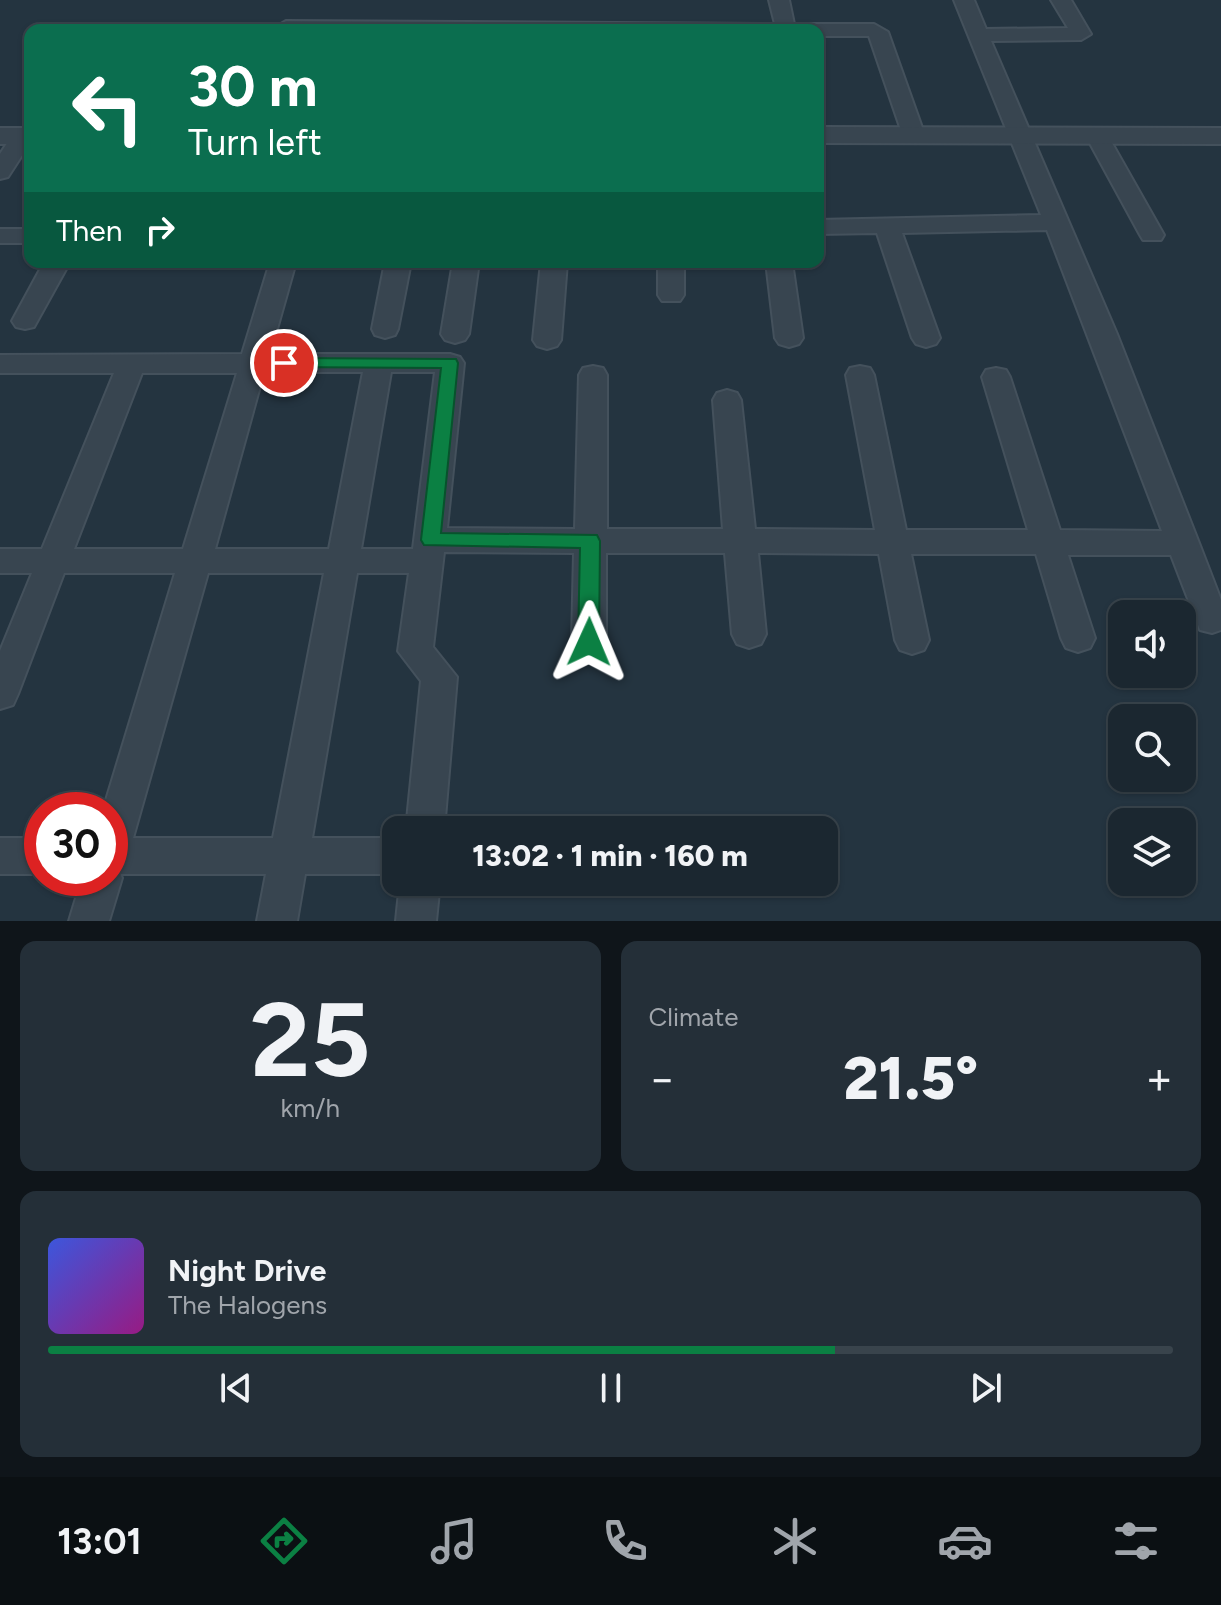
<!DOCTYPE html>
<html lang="en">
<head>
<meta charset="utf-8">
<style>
	:root { --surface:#1b2730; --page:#242f38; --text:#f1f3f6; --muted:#a0a5ab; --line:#39444c; --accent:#0b8043 }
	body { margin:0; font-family:Figtree,sans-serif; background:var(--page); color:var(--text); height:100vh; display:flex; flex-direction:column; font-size:30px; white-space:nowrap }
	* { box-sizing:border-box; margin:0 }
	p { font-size:26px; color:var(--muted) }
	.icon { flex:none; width:44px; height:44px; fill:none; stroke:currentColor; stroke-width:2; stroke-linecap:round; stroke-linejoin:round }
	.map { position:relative; height:921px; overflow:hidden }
	.panel { display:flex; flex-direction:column; gap:20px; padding:20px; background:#0f151a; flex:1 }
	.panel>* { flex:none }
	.top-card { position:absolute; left:24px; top:24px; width:800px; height:244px; border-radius:16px; box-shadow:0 2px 6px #0004,0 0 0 2px var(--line); background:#0b6e4f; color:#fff; overflow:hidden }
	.controls { position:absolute; left:1108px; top:600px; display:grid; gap:16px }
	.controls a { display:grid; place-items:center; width:88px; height:88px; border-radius:16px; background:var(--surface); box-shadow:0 2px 6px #0004,0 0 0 2px var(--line); font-size:40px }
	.speed { position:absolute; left:24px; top:792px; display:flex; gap:16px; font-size:40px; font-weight:700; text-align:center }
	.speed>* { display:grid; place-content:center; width:104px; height:104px; border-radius:50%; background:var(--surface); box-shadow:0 2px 6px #0004,0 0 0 2px var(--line); line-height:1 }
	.speed .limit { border:12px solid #d22; background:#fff; color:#111 }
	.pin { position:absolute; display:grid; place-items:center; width:68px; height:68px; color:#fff; margin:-34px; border:4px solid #fff; border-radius:50%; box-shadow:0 2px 8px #0007 }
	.me { position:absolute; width:88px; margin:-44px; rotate:1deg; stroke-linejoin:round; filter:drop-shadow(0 0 6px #0008) }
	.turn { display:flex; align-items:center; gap:28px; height:168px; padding:0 32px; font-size:36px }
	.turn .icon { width:104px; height:104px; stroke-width:2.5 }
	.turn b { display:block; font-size:56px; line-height:68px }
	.then { display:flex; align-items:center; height:76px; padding:0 32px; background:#0003; gap:16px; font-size:30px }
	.big { font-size:60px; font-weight:800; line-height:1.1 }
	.panel .card { flex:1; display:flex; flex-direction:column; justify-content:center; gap:12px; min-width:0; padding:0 28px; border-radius:16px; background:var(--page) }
	.panel .dial { align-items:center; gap:0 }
	.dial b { font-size:104px; line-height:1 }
	.song { display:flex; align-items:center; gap:24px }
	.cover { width:96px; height:96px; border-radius:12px; background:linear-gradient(135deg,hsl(230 70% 55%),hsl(310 70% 35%)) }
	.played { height:8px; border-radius:4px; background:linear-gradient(90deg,var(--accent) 70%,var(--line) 70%) }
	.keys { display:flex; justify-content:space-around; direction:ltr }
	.heat { display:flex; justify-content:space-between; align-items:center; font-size:44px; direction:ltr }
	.panel .tiles { flex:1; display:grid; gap:20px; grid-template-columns:1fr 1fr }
	.card:last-child { grid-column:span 2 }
	.trip { position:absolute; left:382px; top:816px; width:456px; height:80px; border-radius:16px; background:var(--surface); box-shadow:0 2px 6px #0004,0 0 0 2px var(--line); font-weight:800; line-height:80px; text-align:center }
	.menu { display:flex; height:128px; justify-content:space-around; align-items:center; background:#0b1013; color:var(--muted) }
	.menu .icon { width:56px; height:56px }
	.menu .current { color:var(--accent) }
	.menu b { font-size:36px; color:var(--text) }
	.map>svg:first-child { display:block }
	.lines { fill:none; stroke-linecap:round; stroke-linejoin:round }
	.minor-casing { stroke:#44515c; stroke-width:4 }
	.tertiary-casing { stroke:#44515c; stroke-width:4 }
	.minor { fill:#384550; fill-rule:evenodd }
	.tertiary { fill:#384550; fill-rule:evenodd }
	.route { fill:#0b8043; stroke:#07532c; stroke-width:2 }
</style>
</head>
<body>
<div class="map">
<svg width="1221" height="921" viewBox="0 0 1221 921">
	<rect width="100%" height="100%" fill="#243440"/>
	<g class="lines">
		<g class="minor-casing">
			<g id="minor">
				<path d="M769 0H789L794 24H874L888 32 925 136 922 141H906L903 136 869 36H818V30H278L276 27 286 21 775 24Z"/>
				<path d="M954 0H974L986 29 1068 28 1051 0H1071L1091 34 1081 40 991 41 1117 334 1199 543 1221 600V630L1212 633 1200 630 1171 555H1068L1095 638 1090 648 1078 652 1066 648 1061 638 1036 554H911L929 640 924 650 912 654 900 650 895 640 879 554 758 553 766 634 761 644 749 648 737 644 732 634 725 553H606V642L601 652 589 656 577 652 572 642 574 553 444 552 433 647 457 677 444 830H406L421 681 398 651 409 573H357L312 838H396V874H305L297 921H257L266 874H120L122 878 109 921H69L82 878H110V810H103L175 573H64L18 694 13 705 0 709V651L32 573H0V549H42L114 373H0V355L242 354 270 262H296L270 354H450L460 357 464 363 447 528 575 529 579 375 583 368 593 366 603 368 607 375V529H723L713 400 717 393 727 390 737 393 741 400 755 529 875 530 846 375 850 368 860 366 870 368 874 375 906 530H1028L982 377 986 370 996 368 1006 370 1010 377 1060 530 1162 531 1047 230 902 233 940 338 936 344 926 347 916 344 912 338 877 233 818 234V220L1041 215ZM264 372H363L329 549H215ZM391 372H435L413 549H361ZM142 373H237L183 549H74ZM208 573H324L273 838H133Z"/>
				<path d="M23 129 30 131V143L8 177 0 179V154L15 131Z"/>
				<path d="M1097 129 1108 136 1164 235 1161 240H1143L1140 235 1086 136Z"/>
				<rect x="0" y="229" width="30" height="14"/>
				<path d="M44 262H70L34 327 25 329 16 327 12 321Z"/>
				<path d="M385 262H411L398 329 395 335 385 338 375 335 372 329Z"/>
				<path d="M453 262H479L469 334 465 340 455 343 445 340 441 334Z"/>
				<path d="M541 262H567L561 340 557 346 547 349 537 346 533 340Z"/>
				<path d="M658 262H684V295L680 301H662L658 295Z"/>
				<path d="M766 262H792L803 338 799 344 789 347 779 344 775 338Z"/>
				<rect x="0" y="838" width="42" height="36"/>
				<path d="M400 882H440L436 921H396Z"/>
			</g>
		</g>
		<g class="tertiary-casing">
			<g id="tertiary">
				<path d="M818 127 1221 128V144L818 143Z"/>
				<rect x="0" y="128" width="30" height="16"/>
			</g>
		</g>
		<use href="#minor" class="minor"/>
		<use href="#tertiary" class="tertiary"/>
	</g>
	<path class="route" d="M284 358 456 359 458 363 441 533 597 535 600 541 599 642 596 648 589 651 581 648 578 642 580 548 424 545 421 540 441 368 278 367 276 363Z"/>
</svg>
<div class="controls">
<a><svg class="icon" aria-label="sound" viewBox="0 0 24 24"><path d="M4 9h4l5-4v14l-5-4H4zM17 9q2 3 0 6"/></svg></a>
<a><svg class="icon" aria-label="search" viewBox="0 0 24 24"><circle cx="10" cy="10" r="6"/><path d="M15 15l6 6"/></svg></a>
<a><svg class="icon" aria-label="layers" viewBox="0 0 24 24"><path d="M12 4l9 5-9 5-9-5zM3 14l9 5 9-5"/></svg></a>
</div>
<div class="speed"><div class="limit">30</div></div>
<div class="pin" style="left:284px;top:363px;background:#d93025"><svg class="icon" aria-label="arrive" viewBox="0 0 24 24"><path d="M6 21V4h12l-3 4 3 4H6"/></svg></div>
<svg class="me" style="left:589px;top:642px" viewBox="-20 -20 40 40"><path d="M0-17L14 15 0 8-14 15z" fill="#0b8043" stroke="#fff" stroke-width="4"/></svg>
<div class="trip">13:02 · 1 min · 160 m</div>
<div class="top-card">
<div class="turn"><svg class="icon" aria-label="left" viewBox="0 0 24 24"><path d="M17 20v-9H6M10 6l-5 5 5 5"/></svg><div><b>30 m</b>Turn left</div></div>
<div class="then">Then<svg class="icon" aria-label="right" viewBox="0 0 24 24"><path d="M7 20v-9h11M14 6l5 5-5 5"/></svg></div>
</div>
</div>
<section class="panel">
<div class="tiles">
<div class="card dial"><b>25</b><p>km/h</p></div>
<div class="card"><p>Climate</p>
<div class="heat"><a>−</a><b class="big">21.5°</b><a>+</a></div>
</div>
<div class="card">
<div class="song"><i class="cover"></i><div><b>Night Drive</b><p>The Halogens</p></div></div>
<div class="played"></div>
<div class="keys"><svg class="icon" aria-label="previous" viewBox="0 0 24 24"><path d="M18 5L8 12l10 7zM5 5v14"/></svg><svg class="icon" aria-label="pause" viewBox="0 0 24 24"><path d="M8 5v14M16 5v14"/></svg><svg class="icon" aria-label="next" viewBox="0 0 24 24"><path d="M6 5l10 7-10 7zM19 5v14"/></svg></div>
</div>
</div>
</section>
<nav class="menu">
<b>13:01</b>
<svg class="icon current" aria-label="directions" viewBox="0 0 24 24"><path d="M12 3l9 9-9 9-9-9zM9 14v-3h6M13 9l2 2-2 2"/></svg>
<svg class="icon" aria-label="music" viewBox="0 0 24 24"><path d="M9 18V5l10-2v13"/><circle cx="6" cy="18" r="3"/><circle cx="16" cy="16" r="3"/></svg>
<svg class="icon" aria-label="phone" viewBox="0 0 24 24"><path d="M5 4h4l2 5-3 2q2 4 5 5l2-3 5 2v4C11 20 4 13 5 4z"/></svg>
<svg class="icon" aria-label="climate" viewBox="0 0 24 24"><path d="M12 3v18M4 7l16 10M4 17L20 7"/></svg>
<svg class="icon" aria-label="car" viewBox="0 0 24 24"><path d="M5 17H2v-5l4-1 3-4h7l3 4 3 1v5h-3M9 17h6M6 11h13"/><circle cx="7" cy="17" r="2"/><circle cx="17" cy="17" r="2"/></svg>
<svg class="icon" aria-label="filters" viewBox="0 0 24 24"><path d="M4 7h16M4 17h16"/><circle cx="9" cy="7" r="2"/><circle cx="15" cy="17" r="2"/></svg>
</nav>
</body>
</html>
